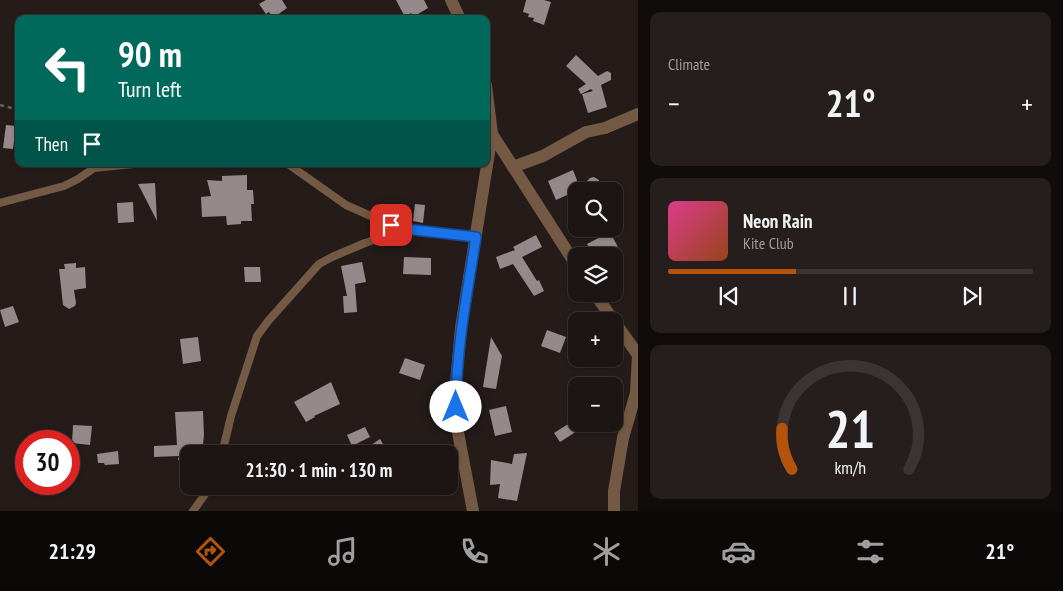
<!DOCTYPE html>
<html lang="en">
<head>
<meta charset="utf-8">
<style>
	:root { --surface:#1c1514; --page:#251e1d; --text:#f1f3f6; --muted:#a09fa0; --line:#3a3434; --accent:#b45309 }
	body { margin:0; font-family:"PT Sans Narrow",sans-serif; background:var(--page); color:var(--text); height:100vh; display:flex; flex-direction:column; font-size:19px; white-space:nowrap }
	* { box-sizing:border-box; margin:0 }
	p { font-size:16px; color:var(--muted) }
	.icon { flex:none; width:28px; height:28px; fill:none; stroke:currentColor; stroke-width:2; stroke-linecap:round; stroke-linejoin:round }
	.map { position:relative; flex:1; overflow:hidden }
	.panel { display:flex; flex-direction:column; gap:12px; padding:12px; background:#0f0c0b; width:425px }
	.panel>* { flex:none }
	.guide { position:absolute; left:15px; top:15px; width:475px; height:152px; border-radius:10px; box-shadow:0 1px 4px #0004,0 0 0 1px var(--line); background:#00695c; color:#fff; overflow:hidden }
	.fabs { position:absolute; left:568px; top:182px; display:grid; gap:10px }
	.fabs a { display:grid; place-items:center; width:55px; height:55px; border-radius:10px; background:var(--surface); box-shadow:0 1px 4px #0004,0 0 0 1px var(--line); font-size:25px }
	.speed { position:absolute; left:15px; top:430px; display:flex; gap:10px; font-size:25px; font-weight:700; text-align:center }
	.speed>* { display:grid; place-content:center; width:65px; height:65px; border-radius:50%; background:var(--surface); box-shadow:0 1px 4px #0004,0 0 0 1px var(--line); line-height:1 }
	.speed .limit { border:8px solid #d22; background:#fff; color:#111 }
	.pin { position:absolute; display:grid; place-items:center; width:42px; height:42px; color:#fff; margin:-21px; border-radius:10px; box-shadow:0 2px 8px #0006 }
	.me { position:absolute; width:55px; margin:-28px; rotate:0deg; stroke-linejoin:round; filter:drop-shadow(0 0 4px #0008) }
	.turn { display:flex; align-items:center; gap:18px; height:105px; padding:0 20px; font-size:22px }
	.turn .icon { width:65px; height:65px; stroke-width:2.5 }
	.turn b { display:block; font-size:35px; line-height:42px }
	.then { display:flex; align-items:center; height:48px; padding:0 20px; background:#0003; gap:10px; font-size:19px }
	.big { font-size:38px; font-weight:700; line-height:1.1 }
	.panel .widget { flex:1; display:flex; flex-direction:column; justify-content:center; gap:8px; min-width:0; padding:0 18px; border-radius:10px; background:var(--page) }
	.panel .dial { align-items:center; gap:0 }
	.dial svg { height:130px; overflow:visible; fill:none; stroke:var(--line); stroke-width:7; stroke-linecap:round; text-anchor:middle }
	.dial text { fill:var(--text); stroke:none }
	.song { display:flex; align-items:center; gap:15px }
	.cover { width:60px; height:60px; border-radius:8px; background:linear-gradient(135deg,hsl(330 70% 55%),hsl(20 70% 35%)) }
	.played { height:5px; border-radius:2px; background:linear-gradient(90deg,var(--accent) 35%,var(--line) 35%) }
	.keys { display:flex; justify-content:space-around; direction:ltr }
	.heat { display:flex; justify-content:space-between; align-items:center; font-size:28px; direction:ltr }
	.trip { position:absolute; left:180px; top:445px; width:278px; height:50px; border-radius:10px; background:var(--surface); box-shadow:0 1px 4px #0004,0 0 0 1px var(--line); font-weight:700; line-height:50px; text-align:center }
	.tabs { display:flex; height:80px; justify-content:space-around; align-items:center; background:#0b0808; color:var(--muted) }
	.tabs .icon { width:35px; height:35px }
	.tabs .on { color:var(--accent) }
	.tabs b { font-size:22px; color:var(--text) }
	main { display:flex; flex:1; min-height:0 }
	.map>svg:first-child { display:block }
	.building { fill:#95898c }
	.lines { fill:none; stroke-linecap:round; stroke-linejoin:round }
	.path { stroke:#68605e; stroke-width:2.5; stroke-dasharray:4 4; stroke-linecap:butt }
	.lane { stroke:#745a44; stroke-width:8 }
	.street { stroke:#745a44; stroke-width:12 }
	.route-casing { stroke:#114b97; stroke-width:12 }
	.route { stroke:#1a73e8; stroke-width:9 }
</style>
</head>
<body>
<main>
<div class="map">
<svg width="638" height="511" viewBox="0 0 638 511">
	<rect width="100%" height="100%" fill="#251c1a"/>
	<g class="building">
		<path d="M266 0H282L287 8 273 18 269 12 266 14 259 4Z"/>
		<path d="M396 0H424L428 8 413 17 411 13 405 17Z"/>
		<path d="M526 0H544L551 2 544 25 533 21 534 18 528 17 529 14 523 12Z"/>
		<path d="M576 55 598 76 607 71 611 73V80L601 85 607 107 588 113 582 94 593 91 591 89 581 94 578 89 586 84 566 66Z"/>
		<path d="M6 125 16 126 13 149 3 148Z"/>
		<path d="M573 170 580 188 590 178 594 177 599 180V186L594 191H576L556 200 548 181Z"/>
		<path d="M247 175V190H253L254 204H251L252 221H241V224L227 225 226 216 202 217 201 197 211 196 207 180 222 181V176Z"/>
		<path d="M155 183 157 221 138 184Z"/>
		<path d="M133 202 134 222 118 223 117 203Z"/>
		<path d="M415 204 425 205 423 223 413 221Z"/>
		<path d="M610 232 621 253 615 256H594L587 244Z"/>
		<path d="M536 235 542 247 522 257 537 281 539 280 544 291 534 296 513 264 500 269 496 257 515 250 513 247Z"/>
		<path d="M404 257 431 258V275L403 274Z"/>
		<path d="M362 262 366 282 355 284 357 312 344 313 343 296H347L341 266Z"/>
		<path d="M76 263V268L85 267 86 288 74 290 76 303 75 306 69 309 63 305 59 269H65L64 264Z"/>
		<path d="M244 267H260L261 282H245Z"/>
		<path d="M13 306 19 322 5 327 0 310Z"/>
		<path d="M547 330 566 337 560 353 541 346Z"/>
		<path d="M198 337 201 361 183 364 180 339Z"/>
		<path d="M491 337 502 356 496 389 483 387Z"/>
		<path d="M405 358 425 365 420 380 399 373Z"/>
		<path d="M331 382 340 404 314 416 315 417 306 422 294 402Z"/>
		<path d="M506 406 512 432 495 436 489 410Z"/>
		<path d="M203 411 204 435 202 454H189V460H178L179 456 154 457V446L177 445 175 412Z"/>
		<path d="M576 419V424H588L560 442 554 433Z"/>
		<path d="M73 425 92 426 90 445 72 443Z"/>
		<path d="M365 427 370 437 352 446 347 435Z"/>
		<path d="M380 439 389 454H376L371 445Z"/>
		<path d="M118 451 119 464 105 465 104 463H98L97 454Z"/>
		<path d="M527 453 517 501 498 498 500 484 490 485 491 460 512 464 514 454Z"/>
	</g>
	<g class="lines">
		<path class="path" d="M0 105 19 110"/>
		<g class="lane">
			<path d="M288 164 346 205 391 225 406 229 476 237"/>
			<path d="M0 203 64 186 78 179 94 168 134 164"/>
			<path d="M222 454 231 416 257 336 269 320 319 264 332 257 365 243 406 229"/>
			<path d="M193 511 211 486"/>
		</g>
		<g class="street">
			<path d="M451 0 460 19"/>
			<path d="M492 134 576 265"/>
			<path d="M513 167 543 156 586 132 605 128 638 114"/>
			<path d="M595 294 638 355"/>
			<path d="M473 511 457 427 456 382 461 328 492 134 486 85"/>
			<path d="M614 511V491L623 438 636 393 638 355"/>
		</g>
	</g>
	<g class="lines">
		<g class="route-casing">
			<path id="route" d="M391 225 406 229 476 237C467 294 456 349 456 407"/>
		</g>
		<use href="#route" class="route"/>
	</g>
</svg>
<div class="fabs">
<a><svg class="icon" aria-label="search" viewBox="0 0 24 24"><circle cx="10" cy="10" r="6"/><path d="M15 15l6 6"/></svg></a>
<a><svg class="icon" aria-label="layers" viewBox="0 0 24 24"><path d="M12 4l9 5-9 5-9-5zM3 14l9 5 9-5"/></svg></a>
<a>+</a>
<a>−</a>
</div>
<div class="speed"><div class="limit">30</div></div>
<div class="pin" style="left:391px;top:225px;background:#d93025"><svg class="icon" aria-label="arrive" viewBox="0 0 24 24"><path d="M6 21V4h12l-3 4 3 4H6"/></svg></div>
<svg class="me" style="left:456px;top:407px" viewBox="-20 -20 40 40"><circle r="19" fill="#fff"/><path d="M0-13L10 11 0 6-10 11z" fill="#1a73e8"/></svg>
<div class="trip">21:30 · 1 min · 130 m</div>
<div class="guide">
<div class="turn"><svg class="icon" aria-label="left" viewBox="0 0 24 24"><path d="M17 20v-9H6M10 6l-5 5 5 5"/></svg><div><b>90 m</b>Turn left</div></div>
<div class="then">Then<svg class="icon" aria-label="arrive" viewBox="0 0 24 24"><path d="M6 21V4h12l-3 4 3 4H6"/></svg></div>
</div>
</div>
<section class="panel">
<div class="widget"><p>Climate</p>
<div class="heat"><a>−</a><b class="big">21°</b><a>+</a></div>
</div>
<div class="widget">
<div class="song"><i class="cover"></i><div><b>Neon Rain</b><p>Kite Club</p></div></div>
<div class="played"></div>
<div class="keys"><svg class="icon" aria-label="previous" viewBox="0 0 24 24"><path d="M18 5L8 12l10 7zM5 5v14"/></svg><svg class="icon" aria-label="pause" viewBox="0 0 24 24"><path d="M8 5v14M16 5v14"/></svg><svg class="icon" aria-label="next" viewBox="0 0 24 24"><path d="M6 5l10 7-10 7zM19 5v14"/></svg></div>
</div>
<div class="widget dial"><svg viewBox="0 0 100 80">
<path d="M14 69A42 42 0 1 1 86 69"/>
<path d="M14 69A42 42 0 0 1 8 44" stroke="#b45309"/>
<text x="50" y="56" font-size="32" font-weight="700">21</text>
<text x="50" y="72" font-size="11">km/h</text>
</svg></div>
</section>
</main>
<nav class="tabs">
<b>21:29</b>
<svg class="icon on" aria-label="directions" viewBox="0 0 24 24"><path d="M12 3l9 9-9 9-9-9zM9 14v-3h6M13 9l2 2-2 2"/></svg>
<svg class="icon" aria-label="music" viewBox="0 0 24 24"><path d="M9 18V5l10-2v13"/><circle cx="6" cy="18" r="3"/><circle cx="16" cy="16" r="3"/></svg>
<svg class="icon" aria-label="phone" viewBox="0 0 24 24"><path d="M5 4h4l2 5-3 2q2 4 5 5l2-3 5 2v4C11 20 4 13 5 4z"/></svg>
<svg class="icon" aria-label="climate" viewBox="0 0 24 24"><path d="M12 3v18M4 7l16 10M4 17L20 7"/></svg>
<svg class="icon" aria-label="car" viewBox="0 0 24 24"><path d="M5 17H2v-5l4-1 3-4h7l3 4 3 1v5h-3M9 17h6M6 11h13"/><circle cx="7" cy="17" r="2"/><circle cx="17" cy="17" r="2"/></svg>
<svg class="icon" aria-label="filters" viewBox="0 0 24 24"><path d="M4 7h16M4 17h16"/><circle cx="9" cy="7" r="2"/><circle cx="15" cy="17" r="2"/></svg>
<b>21°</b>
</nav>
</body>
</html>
